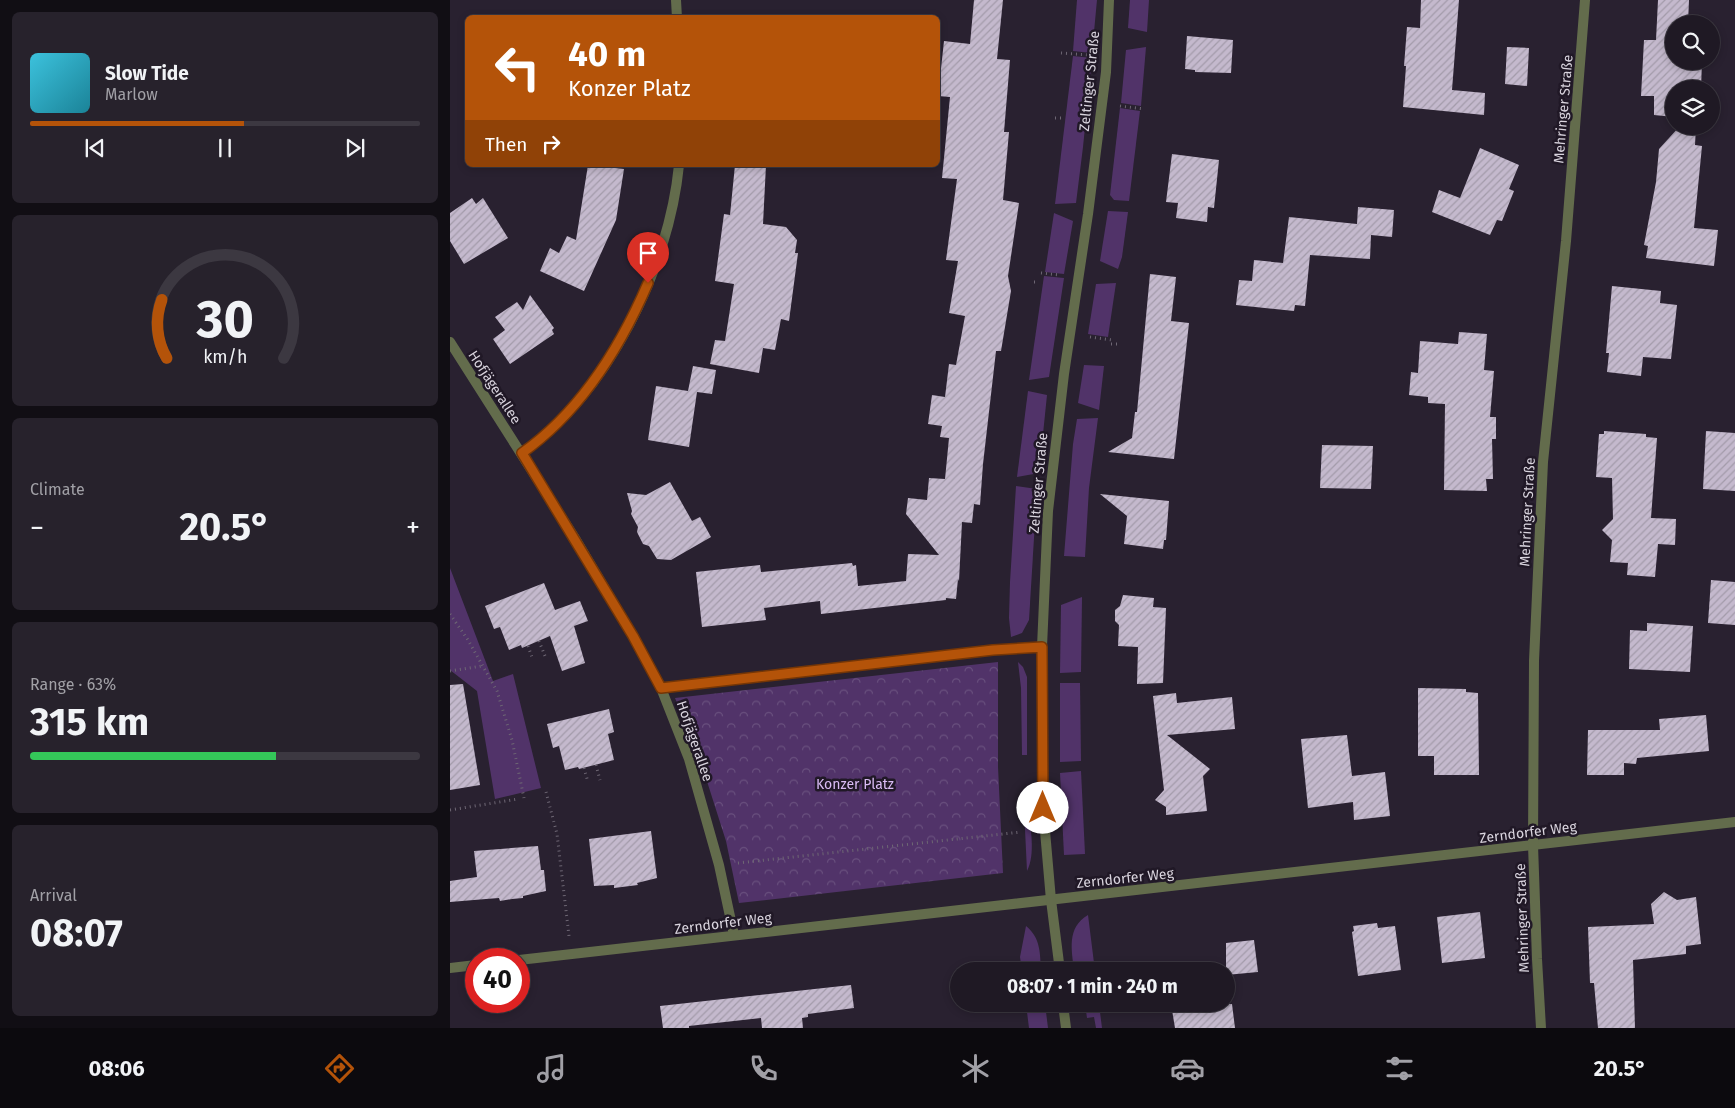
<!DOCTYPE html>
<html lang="en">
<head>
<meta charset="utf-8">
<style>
	:root { --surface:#1f1924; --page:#27222c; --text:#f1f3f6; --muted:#a1a0a6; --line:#3c3841; --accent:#b45309 }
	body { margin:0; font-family:"Fira Sans",sans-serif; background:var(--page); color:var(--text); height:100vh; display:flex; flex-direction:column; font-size:19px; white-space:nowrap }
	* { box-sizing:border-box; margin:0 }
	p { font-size:16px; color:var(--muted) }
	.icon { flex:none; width:28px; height:28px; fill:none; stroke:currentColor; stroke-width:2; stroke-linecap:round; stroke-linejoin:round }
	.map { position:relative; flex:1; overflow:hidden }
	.sheet { display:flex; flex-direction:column; gap:12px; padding:12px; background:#110e14; width:450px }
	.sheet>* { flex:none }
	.banner { position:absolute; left:15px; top:15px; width:475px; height:152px; border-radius:8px; box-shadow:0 2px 8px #0003,0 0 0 1px var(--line); background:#b45309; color:#fff; overflow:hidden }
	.fabs { position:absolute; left:1215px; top:15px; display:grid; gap:10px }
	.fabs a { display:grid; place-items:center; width:55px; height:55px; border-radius:50%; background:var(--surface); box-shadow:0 2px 8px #0003,0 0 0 1px var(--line); font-size:25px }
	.speed { position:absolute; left:15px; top:948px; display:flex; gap:10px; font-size:25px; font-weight:700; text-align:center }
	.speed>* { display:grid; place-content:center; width:65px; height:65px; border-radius:50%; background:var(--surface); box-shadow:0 2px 8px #0003,0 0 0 1px var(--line); line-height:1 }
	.speed .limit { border:8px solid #d22; background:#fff; color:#111 }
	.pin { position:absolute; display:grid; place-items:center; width:42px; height:42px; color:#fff; margin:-51px -21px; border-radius:50% 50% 50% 0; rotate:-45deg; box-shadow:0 0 5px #0007 }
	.pin .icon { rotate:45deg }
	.me { position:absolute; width:55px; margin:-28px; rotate:0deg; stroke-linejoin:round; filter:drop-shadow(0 0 4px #0008) }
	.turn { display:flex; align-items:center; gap:18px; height:105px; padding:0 20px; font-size:22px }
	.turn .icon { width:65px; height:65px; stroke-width:2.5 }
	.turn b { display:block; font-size:35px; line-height:42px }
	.then { display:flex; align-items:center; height:48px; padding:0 20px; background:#0003; gap:10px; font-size:19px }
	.big { font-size:38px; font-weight:700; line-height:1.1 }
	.sheet .widget { flex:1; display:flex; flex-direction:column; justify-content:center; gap:8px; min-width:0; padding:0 18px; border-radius:8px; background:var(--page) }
	.sheet .dial { align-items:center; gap:0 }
	.dial svg { height:130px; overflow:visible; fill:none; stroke:var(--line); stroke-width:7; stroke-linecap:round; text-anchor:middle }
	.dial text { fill:var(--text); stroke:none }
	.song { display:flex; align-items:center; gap:15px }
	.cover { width:60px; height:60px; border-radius:8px; background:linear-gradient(135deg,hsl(190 70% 55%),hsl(190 70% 35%)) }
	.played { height:5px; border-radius:2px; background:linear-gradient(90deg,var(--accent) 55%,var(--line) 55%) }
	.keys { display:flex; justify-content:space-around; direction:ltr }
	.heat { display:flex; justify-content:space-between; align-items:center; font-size:28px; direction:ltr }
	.charge { height:8px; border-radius:4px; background:linear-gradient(90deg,#34c759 63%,var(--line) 0) }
	.trip { position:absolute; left:500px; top:962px; width:285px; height:50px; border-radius:25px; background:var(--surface); box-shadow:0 2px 8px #0003,0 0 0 1px var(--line); font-weight:700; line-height:50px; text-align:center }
	.dock { display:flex; height:80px; justify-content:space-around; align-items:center; background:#0c0a0e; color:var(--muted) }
	.dock .icon { width:35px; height:35px }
	.dock .selected { color:var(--accent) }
	.dock b { font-size:22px; color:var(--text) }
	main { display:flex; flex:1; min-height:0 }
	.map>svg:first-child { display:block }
	.green { fill:#513369 }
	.park { fill:url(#park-crowns) }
	.building { fill:url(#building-hatch) }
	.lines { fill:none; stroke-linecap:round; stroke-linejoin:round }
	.path { stroke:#6e6774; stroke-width:3; stroke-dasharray:1 4; stroke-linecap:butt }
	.minor { stroke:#636c4c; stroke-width:10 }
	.tertiary { stroke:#636c4c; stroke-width:10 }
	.route-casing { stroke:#753606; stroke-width:12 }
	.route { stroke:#b45309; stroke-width:9 }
	.labels { text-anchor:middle; stroke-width:5; stroke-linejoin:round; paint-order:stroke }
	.street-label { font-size:14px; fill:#d9d4de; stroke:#201826 }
	.park-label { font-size:14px; fill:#dabcf5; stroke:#201826 }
</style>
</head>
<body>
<main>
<section class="sheet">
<div class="widget">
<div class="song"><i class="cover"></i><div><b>Slow Tide</b><p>Marlow</p></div></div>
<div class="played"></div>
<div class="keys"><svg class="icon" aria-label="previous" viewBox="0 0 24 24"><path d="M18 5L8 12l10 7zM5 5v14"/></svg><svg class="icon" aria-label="pause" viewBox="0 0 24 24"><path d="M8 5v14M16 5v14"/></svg><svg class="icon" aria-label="next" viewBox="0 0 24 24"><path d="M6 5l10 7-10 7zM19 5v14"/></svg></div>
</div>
<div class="widget dial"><svg viewBox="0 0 100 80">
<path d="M14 69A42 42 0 1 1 86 69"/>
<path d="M14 69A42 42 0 0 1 11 33" stroke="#b45309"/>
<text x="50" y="56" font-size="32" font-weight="700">30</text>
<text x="50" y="72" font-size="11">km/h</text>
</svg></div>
<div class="widget"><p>Climate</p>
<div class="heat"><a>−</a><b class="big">20.5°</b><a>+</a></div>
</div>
<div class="widget"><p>Range · 63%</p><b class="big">315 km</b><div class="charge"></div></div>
<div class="widget"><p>Arrival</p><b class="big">08:07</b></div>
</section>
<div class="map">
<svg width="1285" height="1028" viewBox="0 0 1285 1028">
	<defs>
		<pattern id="park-crowns" width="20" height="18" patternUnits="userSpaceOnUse" patternTransform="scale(1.25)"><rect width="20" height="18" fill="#513369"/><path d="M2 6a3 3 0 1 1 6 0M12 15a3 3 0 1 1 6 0" fill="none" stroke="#69507e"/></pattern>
		<pattern id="building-hatch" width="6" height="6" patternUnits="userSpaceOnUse" patternTransform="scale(1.25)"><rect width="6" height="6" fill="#c4b9cd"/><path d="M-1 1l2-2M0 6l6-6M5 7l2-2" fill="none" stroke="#a39baa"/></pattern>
	</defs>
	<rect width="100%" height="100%" fill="#292130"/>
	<g class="green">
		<path d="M627 0H647L642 53 623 51Z"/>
		<path d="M680 0H699L697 32 678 28Z"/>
		<path d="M696 47 691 106 671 103 676 50Z"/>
		<path d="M623 56 642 58 633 147 626 203 605 204Z"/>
		<path d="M670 108 690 111 679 201 664 200 660 195Z"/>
		<path d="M658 211 678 212 672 257 668 269 650 261Z"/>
		<path d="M604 213 623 221 614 274 595 272Z"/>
		<path d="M594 276 614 278 599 377 579 380Z"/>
		<path d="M666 283 658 337 638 334 646 284Z"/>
		<path d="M634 365 654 366 649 410 628 403Z"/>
		<path d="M578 391 597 395 589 473 567 477Z"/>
		<path d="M648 418 639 488 635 557 614 556 623 444 627 419Z"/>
		<path d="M566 486 587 489 579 620 572 633 561 637 559 618 560 582Z"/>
		<path d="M0 568 43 681 63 674 91 788 45 799 27 691 0 670Z"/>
		<path d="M632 597 631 672 610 673 611 605Z"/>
		<path d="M568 662 573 667 577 677V755H572L571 688Z"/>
		<path d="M610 683H630L631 761 610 762Z"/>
		<path d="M631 771 635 854 614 855 610 773Z"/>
		<path d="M574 809H579C580 828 586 854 577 871Z"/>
		<path d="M638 915 645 971H624C622 950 616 928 638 915Z"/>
		<path d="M576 926C591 938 590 954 591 971H572L570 957Z"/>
		<path d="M576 1004H595L598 1028H579Z"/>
		<path d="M635 1004H649L652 1028H646L644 1017 637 1018Z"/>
	</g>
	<path class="park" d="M548 662V767L553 873 289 903 276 841 248 753 225 698Z"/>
	<g class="building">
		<path d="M524 0H553L547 59 560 60 554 132H559L553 200 569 203 558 276 561 291 551 351H546L533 464 530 505 524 504 522 523 512 522 509 581 508 579 506 599 496 598V600L371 614 370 601 314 608 316 620 252 627 246 572 310 565 311 572 402 563 403 566 406 565 408 586 456 581 458 554 489 555 456 514 458 498 477 500 479 478 495 479 499 438 490 437 492 426 478 424 482 395 495 397 499 364 506 365 515 316 499 313 508 261 496 260 507 179 492 178 500 97 488 96 494 41 520 44Z"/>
		<path d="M971 0H1009L1002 90 1035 93 1034 115 953 107 956 66H954L957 27 970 28Z"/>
		<path d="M1208 0H1239L1238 24H1224V61H1252L1251 89H1224V117L1204 115V96H1191L1194 40H1206Z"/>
		<path d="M737 36 783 40 781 73 745 72V70L735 69Z"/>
		<path d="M1057 47 1079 48 1077 86 1055 84Z"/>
		<path d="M1230 126H1246L1245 145 1252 146 1244 228 1268 230 1264 266 1196 258 1198 246 1194 245 1206 182 1209 149Z"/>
		<path d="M1030 148 1069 165 1059 189 1064 191 1052 221 1047 220 1040 235 982 212 989 190 1010 198Z"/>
		<path d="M722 154 769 160 764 208 758 207 757 222 726 218 728 203 716 202Z"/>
		<path d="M138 165 174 169 166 220 134 291 90 271 100 248 109 253 117 236 126 240Z"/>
		<path d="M285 165H316L313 224 336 227 347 240 345 253H348L339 321 331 319 325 350 313 348 309 373 260 364 265 340 275 341 284 284 265 281 274 214 280 215Z"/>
		<path d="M22 198 26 204 33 198 58 238 14 264 0 241V213Z"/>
		<path d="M908 207 944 210 942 237 921 235 920 259 860 255 855 306 845 305 844 311 786 305 789 280 802 281 804 260 833 263 839 217 907 224Z"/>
		<path d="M700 274 726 277 721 321 739 323 724 459 658 452 682 438 685 412H687Z"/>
		<path d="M1162 286 1211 291 1210 303 1227 305 1221 359 1193 357 1191 376 1157 372 1159 353H1156Z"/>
		<path d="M80 295 104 328 102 330 104 334 60 364 43 339 55 330 45 317 67 302 73 310Z"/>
		<path d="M1009 332 1037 334 1034 370 1044 371 1040 417H1046V439H1042L1043 479H1036L1037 491 994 490 995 404 978 403V397L959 395 961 372 968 373 970 341 1008 344Z"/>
		<path d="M243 366 266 370 262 394 247 392 239 447 198 440 206 386 238 391Z"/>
		<path d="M1154 431 1196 434V437L1207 438 1201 518 1226 519 1225 545 1208 544 1205 577 1177 575 1178 563 1160 562 1162 540 1152 530 1163 519 1162 478 1146 477 1149 434H1154Z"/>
		<path d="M1256 431 1285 433V491L1253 489Z"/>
		<path d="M872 445 923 446 921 489 870 488Z"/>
		<path d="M220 482 242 521 250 517 261 537 221 560 207 559 199 546 193 544 187 532 188 527 181 514 182 511 177 493 196 495Z"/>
		<path d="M650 494 719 501 716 540H714L713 549 674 544 677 516Z"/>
		<path d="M1261 580 1285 582V625L1258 623Z"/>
		<path d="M94 583 105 610 130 601 138 621 124 626 135 663 112 671 100 636 72 648 71 645 59 650 50 627 44 629 35 606Z"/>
		<path d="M673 595 704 598 703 607 716 608 713 683 687 684 688 647 668 646 669 625 665 621V610L670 606Z"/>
		<path d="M1197 623 1243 626 1240 672 1179 669 1180 630 1197 631Z"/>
		<path d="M13 684 30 785 0 790V685Z"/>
		<path d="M968 688 1016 689V692L1028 693 1029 775H984V756H968Z"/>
		<path d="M726 693 727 703 782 697 785 729 717 735 760 769 753 776 757 811 716 815V807L705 800 714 790 703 696Z"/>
		<path d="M159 709 164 732 158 734 164 760 129 769 128 767 115 770 109 746 103 748 97 724Z"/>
		<path d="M1256 715 1259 751 1187 758 1186 764 1174 763V775H1137L1138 730H1210L1209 719Z"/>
		<path d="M897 735 902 776 935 772 940 816 904 820 903 802 858 808 851 739Z"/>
		<path d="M201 831 207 878 187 883 188 885 164 888V885L144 886 139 839Z"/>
		<path d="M88 846 91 870H94L96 891 73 896V898L62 899 50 901 49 898 36 899 0 902V881L27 877 24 851Z"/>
		<path d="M1214 892 1227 900 1246 897 1251 944 1236 946V954L1183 960 1185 1028H1148L1144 983H1140L1138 927 1204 924 1201 904Z"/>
		<path d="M1030 912 1035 958 992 963 987 917Z"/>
		<path d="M927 923 928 928 945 926 951 970 908 976 902 932 904 931 903 926Z"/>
		<path d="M804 940 808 972 776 975V943Z"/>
		<path d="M401 985 404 1008 358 1014V1017L352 1018 353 1028H312L311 1018 239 1026V1028H213L210 1006Z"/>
		<path d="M721 1004H782L785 1028H725Z"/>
	</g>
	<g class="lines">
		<g class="path">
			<path d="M611 53 638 55"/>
			<path d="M670 106 694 109"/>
			<path d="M605 118H612"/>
			<path d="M591 273 610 275"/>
			<path d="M584 282H589"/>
			<path d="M640 337 662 340"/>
			<path d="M661 344H667"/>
			<path d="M0 614 18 640 47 691 62 740 74 798"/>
			<path d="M89 641 95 656"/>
			<path d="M78 646 83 660"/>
			<path d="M0 671 32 666"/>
			<path d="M146 765 150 780"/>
			<path d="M134 768 138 782"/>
			<path d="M96 792 107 834 119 936"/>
			<path d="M0 810 68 799"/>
			<path d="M288 863 571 832"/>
		</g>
		<g class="minor">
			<path d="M226 0 227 18"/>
			<path d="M0 342 126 540 183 636 211 688 239 759 269 865 284 935"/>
			<path d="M72 453C158 393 219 268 229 165"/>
			<path d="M211 688 543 650 592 647"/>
			<path d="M69 960 1285 822"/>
			<path d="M0 968 26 965"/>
			<path d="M1091 1028 1087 959 1083 845 1084 661 1093 462 1116 241 1135 0"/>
		</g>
		<g class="tertiary">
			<path d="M610 971 601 900 593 808 592 647 598 511 614 374 638 214 656 72 659 0"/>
			<path d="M613 1004 616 1028"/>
		</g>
	</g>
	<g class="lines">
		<g class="route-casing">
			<path id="route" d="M198 283C170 348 130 412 72 453L183 636 211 688 543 650 592 647 593 808"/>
		</g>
		<use href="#route" class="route"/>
	</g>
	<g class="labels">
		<g class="street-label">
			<text transform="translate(639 81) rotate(-84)" y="5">Zeltinger Straße</text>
			<text transform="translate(1113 109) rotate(-85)" y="5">Mehringer Straße</text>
			<text transform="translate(45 387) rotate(57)" y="5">Hofjägerallee</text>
			<text transform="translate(588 483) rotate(-85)" y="5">Zeltinger Straße</text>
			<text transform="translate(1077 512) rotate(-87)" y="5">Mehringer Straße</text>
			<text transform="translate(245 741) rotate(71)" y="5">Hofjägerallee</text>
			<text transform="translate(1078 832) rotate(-7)" y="5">Zerndorfer Weg</text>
			<text transform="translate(675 878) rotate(-6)" y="5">Zerndorfer Weg</text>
			<text transform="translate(1072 918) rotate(-92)" y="5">Mehringer Straße</text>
			<text transform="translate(273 923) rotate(-7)" y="5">Zerndorfer Weg</text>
		</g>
		<g class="park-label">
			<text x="405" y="789">Konzer Platz</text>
		</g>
	</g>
</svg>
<div class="fabs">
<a><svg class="icon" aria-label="search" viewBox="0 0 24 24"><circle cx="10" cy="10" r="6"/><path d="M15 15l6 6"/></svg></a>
<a><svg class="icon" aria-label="layers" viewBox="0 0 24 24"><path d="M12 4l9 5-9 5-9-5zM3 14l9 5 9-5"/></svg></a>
</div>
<div class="speed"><div class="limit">40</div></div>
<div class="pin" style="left:198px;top:283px;background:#d93025"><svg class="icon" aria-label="arrive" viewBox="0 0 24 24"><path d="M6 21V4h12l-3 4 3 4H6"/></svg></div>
<svg class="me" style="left:593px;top:808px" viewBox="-20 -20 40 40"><circle r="19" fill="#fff"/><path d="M0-13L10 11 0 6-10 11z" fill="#b45309"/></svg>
<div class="trip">08:07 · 1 min · 240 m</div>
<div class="banner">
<div class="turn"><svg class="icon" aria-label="left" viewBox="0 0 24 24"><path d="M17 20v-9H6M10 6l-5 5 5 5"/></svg><div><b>40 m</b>Konzer Platz</div></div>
<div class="then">Then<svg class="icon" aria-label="right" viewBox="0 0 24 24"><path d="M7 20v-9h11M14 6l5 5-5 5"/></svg></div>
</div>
</div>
</main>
<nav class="dock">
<b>08:06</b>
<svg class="icon selected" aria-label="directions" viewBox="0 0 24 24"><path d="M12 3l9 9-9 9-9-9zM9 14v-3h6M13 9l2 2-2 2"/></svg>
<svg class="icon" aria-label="music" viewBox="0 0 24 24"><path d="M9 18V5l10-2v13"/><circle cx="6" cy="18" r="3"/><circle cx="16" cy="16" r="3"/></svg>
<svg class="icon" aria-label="phone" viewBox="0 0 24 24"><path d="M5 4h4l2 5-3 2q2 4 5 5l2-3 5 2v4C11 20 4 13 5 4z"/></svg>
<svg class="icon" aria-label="climate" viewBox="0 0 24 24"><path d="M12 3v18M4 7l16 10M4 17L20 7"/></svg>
<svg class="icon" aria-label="car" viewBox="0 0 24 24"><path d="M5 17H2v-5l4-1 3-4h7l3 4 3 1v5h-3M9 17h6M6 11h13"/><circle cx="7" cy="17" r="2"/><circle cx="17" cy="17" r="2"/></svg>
<svg class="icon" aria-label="filters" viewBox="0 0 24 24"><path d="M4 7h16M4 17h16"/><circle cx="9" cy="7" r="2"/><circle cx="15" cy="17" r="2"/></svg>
<b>20.5°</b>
</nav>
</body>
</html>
